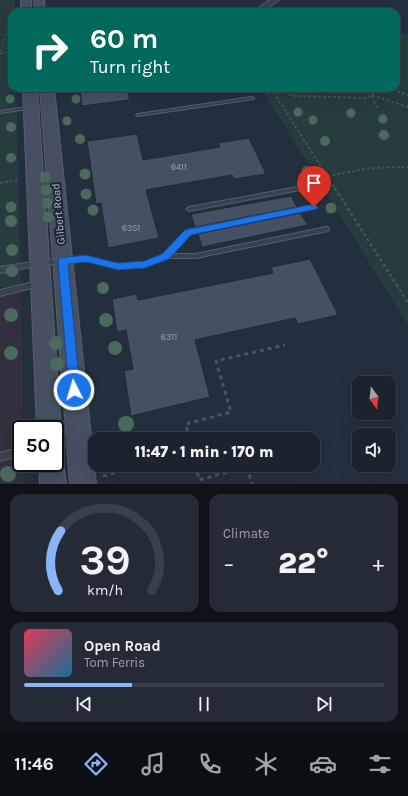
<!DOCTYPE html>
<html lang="en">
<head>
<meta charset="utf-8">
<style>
	:root { --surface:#1b232e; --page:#242b36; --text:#f1f3f6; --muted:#a0a4aa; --line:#39404a; --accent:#8ab4f8 }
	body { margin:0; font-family:Karla,sans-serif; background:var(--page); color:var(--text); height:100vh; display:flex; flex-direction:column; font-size:15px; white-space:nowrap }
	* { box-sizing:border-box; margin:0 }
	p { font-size:13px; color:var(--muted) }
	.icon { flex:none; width:22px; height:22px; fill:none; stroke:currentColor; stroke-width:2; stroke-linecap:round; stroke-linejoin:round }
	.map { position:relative; height:484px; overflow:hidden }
	.panel { display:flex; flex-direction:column; gap:10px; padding:10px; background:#0f1319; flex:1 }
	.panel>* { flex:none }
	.guide { position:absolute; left:8px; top:8px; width:392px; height:84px; border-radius:12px; box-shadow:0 4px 16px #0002,0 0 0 1px var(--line); background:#00695c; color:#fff; overflow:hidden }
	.needle { width:26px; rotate:165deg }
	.fabs { position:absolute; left:352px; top:376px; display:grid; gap:8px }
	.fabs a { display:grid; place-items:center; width:44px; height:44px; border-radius:8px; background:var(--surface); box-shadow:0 4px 16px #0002,0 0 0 1px var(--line); font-size:20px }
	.speed { position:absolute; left:12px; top:420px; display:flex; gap:8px; font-size:20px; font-weight:700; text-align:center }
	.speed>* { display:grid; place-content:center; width:52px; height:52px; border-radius:50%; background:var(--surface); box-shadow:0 4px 16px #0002,0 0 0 1px var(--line); line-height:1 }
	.speed .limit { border:2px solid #111; border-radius:6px; background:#fff; color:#111 }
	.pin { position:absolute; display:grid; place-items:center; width:34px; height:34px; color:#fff; margin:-41px -17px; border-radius:50% 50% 50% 0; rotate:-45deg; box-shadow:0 0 4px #0007 }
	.pin .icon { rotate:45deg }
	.me { position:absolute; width:44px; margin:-22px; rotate:355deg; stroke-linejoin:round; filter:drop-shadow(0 0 3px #0008) }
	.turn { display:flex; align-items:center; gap:14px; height:84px; padding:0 16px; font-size:18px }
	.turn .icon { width:52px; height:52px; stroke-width:2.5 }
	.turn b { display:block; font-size:28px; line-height:34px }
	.big { font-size:30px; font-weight:800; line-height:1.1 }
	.panel .card { flex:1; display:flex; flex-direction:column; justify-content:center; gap:6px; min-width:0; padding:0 14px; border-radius:12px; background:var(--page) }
	.panel .dial { align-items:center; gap:0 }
	.dial svg { height:104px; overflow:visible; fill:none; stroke:var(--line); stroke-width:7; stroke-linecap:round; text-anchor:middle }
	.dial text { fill:var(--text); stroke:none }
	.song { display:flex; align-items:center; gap:12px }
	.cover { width:48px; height:48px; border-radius:6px; background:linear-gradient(135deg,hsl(350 70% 55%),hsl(200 70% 35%)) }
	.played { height:4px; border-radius:2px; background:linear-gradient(90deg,var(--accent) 30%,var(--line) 30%) }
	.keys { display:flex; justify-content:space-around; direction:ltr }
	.heat { display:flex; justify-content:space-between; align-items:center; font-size:22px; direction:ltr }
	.panel .tiles { flex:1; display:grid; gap:10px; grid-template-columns:1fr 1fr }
	.card:last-child { grid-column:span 2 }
	.trip { position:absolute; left:88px; top:432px; width:232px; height:40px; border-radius:12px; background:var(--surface); box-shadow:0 4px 16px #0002,0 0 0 1px var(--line); font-weight:800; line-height:40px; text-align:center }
	.dock { display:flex; height:64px; justify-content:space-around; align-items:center; background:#0b0e12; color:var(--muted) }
	.dock .icon { width:28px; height:28px }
	.dock .selected { color:var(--accent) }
	.dock b { font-size:18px; color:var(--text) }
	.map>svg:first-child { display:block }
	.medical { fill:#32303f }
	.green { fill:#263c3f }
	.building { fill:#455162; stroke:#1f2835 }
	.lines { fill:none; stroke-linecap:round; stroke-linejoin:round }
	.service-casing { stroke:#565f6c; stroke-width:2 }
	.minor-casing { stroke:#565f6c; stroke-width:2 }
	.secondary-casing { stroke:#565f6c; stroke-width:2 }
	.path-far3 { stroke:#44595c; stroke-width:1.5; stroke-dasharray:2 2; stroke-linecap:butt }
	.path-far2 { stroke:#44595c; stroke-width:2; stroke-dasharray:2.5 2.5; stroke-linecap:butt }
	.path-far1 { stroke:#44595c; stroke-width:2.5; stroke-dasharray:3 3; stroke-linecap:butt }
	.path { stroke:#44595c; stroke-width:3; stroke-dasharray:4 4; stroke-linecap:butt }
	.service { fill:#38414e; fill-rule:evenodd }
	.minor { fill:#38414e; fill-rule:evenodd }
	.secondary { fill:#465061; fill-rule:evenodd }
	.tree { fill:#4b6a5d }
	.route { fill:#1a73e8; stroke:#114b97 }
	.labels { text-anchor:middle; stroke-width:4; stroke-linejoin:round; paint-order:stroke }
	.number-label { font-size:9px; fill:#98a1af }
	.street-label { font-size:11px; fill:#b4bcc9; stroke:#1d2633 }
</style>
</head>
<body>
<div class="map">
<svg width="408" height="484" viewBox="0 0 408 484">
	<rect width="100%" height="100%" fill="#242f3e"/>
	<path class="medical" d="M21 283 23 429H21V463H23V484H0V288Z"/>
	<g class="green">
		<path d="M0 0H14L15 12H12V88H16L21 283 0 288Z"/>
		<path d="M396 32 408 34V325L261 88H396Z"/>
	</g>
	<g class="building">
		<path d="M84 88H126L130 100 82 106 80 91H84Z"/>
		<path d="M137 134 143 160 220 147 218 143 249 138 266 174 234 179 232 175 146 190 159 238 108 248 101 203 96 204 87 141Z"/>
		<path d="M291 196 297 207 195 227 191 214Z"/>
		<path d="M300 213 308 225 202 247 198 234Z"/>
		<path d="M310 259 338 315 298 324 295 318 195 340 210 397 131 416 124 371 133 369 126 330 117 332 112 299 136 294 138 300 273 273 271 267Z"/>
	</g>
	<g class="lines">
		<g class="service-casing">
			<g id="service">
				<path d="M252 97 254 98V99L138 116 136 115 138 114Z"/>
				<path d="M48 104H50V106L0 113V111Z"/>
				<path d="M303 186 306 188 305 189 189 211 186 209 189 207Z"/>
				<path d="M313 205 316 207 315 208 190 234 172 254H196L326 227H328L329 229 328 231 196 258H167L145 267 118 268 86 261 39 265 0 273V267L39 261 86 257 118 264 144 263 164 254 186 230Z"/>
				<path d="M37 281 39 282 40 284 39 286 0 296V290Z"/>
				<path d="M73 435 76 436 77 439 76 442 55 447V439Z"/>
				<path d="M21 447V455L0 461V453Z"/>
			</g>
		</g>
		<g class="minor-casing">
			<path id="minor" d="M270 0H279L262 12H253Z"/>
		</g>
		<g class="secondary-casing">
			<g id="secondary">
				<rect x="21" y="0" width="10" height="12"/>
				<path d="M34 0H44L45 12H35Z"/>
				<path d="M23 88H37L61 429 57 437 55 438V429H37Z"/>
				<path d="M40 88H54L96 484H70Z"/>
				<path d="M55 452 60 454 63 463 66 484H40L39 463H55Z"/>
			</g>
		</g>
		<g class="path-far3">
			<path d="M0 53 12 52"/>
			<path d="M0 55 13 10"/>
		</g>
		<g class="path-far2">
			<path d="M271 88 327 176 371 168 408 167"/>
			<path d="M275 88 293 96 366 98 371 95 408 107"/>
			<path d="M388 88 408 95"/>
			<path d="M377 108 371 95 378 88"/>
			<path d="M327 176 335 189"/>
			<path d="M0 183 19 180"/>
		</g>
		<path class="path-far1" d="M335 188 408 303"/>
		<g class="path">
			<path d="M189 439 186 424 231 412 216 361 285 345"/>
			<path d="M272 439 282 436"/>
			<path d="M196 465 199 480 254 465"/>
			<path d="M247 467 252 484"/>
			<path d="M103 476 141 465"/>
		</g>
		<use href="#service" class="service"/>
		<use href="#minor" class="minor"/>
		<use href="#secondary" class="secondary"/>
	</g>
	<g class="tree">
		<circle cx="10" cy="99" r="4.5"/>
		<circle cx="76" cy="99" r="4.5"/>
		<circle cx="298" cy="112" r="4.5"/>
		<circle cx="351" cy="113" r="4.5"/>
		<circle cx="383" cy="119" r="4.5"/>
		<circle cx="313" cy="120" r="4.5"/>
		<circle cx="67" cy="121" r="4.5"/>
		<circle cx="11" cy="127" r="5"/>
		<circle cx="384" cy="135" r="5"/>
		<circle cx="80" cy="139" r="5"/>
		<circle cx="325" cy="141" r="5"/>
		<circle cx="11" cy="158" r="5"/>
		<circle cx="307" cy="171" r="5.5"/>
		<circle cx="85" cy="174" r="5.5"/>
		<circle cx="45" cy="177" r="5.5"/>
		<circle cx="318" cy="186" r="5.5"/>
		<circle cx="46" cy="190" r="5.5"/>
		<circle cx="86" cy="194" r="5.5"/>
		<circle cx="47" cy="203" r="5.5"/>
		<circle cx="11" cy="207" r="5.5"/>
		<circle cx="331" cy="208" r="5.5"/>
		<circle cx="93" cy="210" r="5.5"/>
		<circle cx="48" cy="217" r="5.5"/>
		<circle cx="11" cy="221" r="6"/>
		<circle cx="12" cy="250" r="6"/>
		<circle cx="12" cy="271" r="6"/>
		<circle cx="103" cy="288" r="6"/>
		<circle cx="11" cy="315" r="7"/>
		<circle cx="106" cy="320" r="7"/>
		<circle cx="56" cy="343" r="7"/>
		<circle cx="115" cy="348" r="7"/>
		<circle cx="11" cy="353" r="7"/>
		<circle cx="57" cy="364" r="7"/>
		<circle cx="126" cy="424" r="8"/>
		<circle cx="8" cy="474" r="8"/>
	</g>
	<path class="route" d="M314 204 318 207 317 209 191 235 169 259 145 268 118 270 86 262 68 264 80 390 78 394 74 396 70 394 69 390 58 261 59 258 86 255 118 263 144 261 162 254 185 230Z"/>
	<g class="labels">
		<g class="number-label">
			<text x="179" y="170">6411</text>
			<text x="131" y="231">6351</text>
			<text x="169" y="340">6311</text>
		</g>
		<g class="street-label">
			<text transform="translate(58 214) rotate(-95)" y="4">Gilbert Road</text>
		</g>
	</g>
</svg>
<div class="fabs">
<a><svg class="needle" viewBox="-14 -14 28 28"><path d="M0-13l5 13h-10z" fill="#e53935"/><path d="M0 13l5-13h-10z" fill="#a0a4aa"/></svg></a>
<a><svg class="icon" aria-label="sound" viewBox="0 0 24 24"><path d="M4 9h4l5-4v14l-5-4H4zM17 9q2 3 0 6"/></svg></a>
</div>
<div class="speed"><div class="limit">50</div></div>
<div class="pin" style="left:314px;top:207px;background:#d93025"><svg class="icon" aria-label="arrive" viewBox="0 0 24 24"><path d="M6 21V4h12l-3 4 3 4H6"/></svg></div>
<svg class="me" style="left:74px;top:390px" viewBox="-20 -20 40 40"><circle r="17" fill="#1a73e8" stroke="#fff" stroke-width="3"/><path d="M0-11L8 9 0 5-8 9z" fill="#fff"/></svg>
<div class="trip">11:47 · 1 min · 170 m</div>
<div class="guide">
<div class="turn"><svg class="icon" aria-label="right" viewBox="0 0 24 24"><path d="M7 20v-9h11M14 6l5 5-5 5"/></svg><div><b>60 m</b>Turn right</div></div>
</div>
</div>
<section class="panel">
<div class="tiles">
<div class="card dial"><svg viewBox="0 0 100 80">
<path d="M14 69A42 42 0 1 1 86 69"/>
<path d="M14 69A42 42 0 0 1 16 23" stroke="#8ab4f8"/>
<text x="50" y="56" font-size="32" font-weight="700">39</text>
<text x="50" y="72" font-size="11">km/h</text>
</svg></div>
<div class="card"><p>Climate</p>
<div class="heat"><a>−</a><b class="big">22°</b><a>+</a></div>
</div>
<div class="card">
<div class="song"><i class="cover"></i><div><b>Open Road</b><p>Tom Ferris</p></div></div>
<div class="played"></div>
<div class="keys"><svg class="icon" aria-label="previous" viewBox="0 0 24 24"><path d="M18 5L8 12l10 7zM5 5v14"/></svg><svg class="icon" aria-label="pause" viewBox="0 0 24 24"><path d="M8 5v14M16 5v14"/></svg><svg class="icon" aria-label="next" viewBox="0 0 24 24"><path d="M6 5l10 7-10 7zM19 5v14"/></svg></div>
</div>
</div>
</section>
<nav class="dock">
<b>11:46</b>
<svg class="icon selected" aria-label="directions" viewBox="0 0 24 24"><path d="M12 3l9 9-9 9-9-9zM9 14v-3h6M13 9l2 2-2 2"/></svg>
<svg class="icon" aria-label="music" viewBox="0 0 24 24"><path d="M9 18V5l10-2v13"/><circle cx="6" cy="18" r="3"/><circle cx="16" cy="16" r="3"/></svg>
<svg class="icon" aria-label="phone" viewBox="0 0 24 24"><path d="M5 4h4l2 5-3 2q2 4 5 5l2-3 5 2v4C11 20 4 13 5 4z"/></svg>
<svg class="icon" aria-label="climate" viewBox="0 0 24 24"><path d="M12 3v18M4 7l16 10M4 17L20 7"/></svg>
<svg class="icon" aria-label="car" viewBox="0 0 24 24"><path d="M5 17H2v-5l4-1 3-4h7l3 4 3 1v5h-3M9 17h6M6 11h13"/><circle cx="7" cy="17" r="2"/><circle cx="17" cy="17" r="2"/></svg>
<svg class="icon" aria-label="filters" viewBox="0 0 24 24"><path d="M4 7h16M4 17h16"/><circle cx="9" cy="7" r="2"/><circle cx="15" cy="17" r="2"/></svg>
</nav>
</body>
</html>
